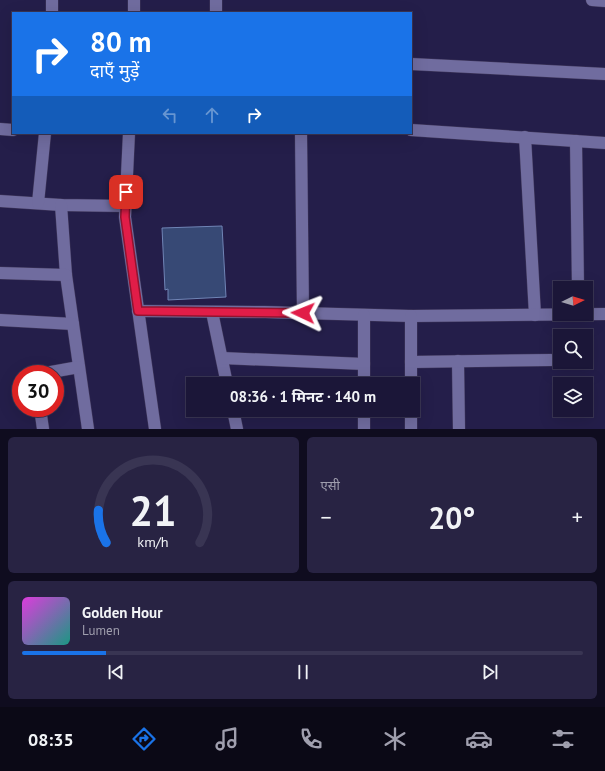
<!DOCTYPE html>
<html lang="hi">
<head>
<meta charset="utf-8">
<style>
	:root { --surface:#1b1638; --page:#282343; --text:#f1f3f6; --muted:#a09fae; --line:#393553; --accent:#1a73e8 }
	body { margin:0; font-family:"PT Sans","Noto Sans Devanagari",sans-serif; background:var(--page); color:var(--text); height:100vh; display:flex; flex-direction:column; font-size:15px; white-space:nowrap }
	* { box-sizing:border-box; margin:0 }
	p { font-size:13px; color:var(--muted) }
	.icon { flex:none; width:22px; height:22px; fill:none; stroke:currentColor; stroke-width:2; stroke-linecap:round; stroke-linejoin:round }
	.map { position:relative; height:429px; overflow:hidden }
	.sheet { display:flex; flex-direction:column; gap:8px; padding:8px; background:#0f0c1f; flex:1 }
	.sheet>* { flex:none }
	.banner { position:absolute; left:12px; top:12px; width:400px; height:122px; border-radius:0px; box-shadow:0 4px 16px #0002,0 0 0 1px var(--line); background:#1a73e8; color:#fff; overflow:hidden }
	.needle { width:26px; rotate:85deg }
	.buttons { position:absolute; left:553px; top:281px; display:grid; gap:8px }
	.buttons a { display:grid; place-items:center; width:40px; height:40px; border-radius:0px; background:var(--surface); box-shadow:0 4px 16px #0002,0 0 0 1px var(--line); font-size:20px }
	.speed { position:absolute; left:12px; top:365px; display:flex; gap:8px; font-size:20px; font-weight:700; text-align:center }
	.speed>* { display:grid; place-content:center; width:52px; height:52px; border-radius:50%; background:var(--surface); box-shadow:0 4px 16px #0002,0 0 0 1px var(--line); line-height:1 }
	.speed .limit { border:6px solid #d22; background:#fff; color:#111 }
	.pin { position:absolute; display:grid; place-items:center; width:34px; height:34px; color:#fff; margin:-17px; border-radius:8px; box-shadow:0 2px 6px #0006 }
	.me { position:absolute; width:44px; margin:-22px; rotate:272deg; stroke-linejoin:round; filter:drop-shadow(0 0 3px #0008) }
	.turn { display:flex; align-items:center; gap:14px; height:84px; padding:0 12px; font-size:18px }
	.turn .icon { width:52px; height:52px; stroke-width:2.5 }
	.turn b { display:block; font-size:28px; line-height:34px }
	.lanes { display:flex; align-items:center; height:38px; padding:0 12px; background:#0003; justify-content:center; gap:20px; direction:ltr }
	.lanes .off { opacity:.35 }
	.big { font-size:30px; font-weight:700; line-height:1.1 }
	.sheet .widget { flex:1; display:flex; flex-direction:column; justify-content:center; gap:6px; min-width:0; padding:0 14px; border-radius:6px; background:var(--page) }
	.sheet .dial { align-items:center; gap:0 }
	.dial svg { height:104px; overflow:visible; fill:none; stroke:var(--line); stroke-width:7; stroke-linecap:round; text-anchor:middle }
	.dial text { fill:var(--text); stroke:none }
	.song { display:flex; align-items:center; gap:12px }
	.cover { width:48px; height:48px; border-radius:6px; background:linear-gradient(135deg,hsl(300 70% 55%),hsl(170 70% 35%)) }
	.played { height:4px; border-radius:2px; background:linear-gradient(90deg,var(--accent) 15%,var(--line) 15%) }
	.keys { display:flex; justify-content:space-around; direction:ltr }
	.heat { display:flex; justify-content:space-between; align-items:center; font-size:22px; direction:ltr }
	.sheet .tiles { flex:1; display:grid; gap:8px; grid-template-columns:1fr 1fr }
	.widget:last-child { grid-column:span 2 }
	.trip { position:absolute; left:186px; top:377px; width:234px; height:40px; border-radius:0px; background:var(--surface); box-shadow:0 4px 16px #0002,0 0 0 1px var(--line); font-weight:700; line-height:40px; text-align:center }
	.tabs { display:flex; height:64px; justify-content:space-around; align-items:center; background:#0b0916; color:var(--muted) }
	.tabs .icon { width:28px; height:28px }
	.tabs .current { color:var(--accent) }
	.tabs b { font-size:18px; color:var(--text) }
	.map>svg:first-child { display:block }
	.building { fill:#374975; stroke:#7085b6 }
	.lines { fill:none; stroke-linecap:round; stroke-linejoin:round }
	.street-casing { stroke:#41395c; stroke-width:13 }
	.street { stroke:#706c9f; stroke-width:12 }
	.route-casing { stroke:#92132f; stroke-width:10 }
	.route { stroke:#e11d48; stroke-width:7 }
</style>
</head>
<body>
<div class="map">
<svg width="605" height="429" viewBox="0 0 605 429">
	<rect width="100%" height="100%" fill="#241e4a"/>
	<path class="building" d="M222 226 226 297 168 300V289L165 290 162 228Z"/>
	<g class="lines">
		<g class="street-casing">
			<g id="street">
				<path d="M592 0 605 1"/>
				<path d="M52 13V0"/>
				<path d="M134 13V0"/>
				<path d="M216 13V0"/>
				<path d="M411 64 605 74"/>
				<path d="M0 129 13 130"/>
				<path d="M411 130 605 143"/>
				<path d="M129 133 125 217 155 429"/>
				<path d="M301 133 303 313"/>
				<path d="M525 137 535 315"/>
				<path d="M576 141 578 288"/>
				<path d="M0 201 61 205 126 206"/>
				<path d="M38 203 45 133"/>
				<path d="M61 205 66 275 88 429"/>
				<path d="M0 273 66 275"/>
				<path d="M138 311 265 312 411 316 605 314"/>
				<path d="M212 312 227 384"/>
				<path d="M0 320 73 324"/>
				<path d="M222 358 364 364"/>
				<path d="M458 361 459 429"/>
				<path d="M411 362 551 360"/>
				<path d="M40 374 79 367"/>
				<path d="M364 384V315"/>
				<path d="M411 384V316"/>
				<path d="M40 408 43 429"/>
				<path d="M233 410 237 429"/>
				<path d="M364 429V410"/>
				<path d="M411 429V410"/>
			</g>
		</g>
		<use href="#street" class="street"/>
	</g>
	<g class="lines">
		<g class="route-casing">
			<path id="route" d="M126 192 125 217 138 311 303 313"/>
		</g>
		<use href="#route" class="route"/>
	</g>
</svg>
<div class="buttons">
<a><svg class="needle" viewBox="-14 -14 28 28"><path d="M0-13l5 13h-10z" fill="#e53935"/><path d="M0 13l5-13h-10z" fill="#a09fae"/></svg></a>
<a><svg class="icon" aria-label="search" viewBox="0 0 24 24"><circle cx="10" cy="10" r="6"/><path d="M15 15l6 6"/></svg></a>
<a><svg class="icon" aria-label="layers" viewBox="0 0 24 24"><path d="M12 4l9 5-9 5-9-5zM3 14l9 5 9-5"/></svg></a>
</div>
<div class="speed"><div class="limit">30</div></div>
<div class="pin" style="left:126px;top:192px;background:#d93025"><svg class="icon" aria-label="arrive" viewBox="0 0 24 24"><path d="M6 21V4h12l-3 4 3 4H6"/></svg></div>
<svg class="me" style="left:303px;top:313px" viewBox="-20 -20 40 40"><path d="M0-17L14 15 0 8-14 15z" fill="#e11d48" stroke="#fff" stroke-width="4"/></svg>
<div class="trip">08:36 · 1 मिनट · 140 m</div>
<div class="banner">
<div class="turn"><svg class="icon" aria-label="right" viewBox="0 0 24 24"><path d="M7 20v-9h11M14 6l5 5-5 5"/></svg><div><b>80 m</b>दाएँ मुड़ें</div></div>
<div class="lanes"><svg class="icon off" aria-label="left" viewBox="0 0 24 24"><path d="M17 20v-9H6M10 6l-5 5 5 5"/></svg><svg class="icon off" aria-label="ahead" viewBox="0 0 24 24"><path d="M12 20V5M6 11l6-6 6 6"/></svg><svg class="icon" aria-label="right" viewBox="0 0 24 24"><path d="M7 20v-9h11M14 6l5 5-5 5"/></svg></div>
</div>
</div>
<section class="sheet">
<div class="tiles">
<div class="widget dial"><svg viewBox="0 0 100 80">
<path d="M14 69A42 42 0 1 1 86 69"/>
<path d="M14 69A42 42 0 0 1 8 44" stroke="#1a73e8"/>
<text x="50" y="56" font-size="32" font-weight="700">21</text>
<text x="50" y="72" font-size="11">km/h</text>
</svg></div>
<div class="widget"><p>एसी</p>
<div class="heat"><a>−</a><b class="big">20°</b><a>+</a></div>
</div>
<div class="widget">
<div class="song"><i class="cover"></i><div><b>Golden Hour</b><p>Lumen</p></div></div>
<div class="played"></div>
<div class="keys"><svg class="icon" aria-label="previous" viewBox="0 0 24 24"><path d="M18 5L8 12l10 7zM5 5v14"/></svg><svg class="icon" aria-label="pause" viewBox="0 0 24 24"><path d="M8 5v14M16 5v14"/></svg><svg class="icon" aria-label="next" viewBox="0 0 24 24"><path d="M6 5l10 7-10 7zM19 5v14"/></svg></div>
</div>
</div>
</section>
<nav class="tabs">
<b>08:35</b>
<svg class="icon current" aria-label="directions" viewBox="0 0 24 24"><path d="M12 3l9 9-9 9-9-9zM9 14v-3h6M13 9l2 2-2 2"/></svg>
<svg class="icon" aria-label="music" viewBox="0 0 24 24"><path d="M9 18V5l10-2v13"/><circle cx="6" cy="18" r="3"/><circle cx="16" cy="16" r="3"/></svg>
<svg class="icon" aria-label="phone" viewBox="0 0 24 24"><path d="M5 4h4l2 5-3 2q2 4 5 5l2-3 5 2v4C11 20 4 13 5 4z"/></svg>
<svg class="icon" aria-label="climate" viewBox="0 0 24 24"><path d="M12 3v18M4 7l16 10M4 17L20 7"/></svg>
<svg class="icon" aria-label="car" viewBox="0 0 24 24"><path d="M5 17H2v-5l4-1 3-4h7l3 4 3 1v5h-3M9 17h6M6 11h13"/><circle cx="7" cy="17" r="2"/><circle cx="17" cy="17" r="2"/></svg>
<svg class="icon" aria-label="filters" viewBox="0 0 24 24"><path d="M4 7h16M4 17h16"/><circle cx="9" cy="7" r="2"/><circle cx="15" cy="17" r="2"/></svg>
</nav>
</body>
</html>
